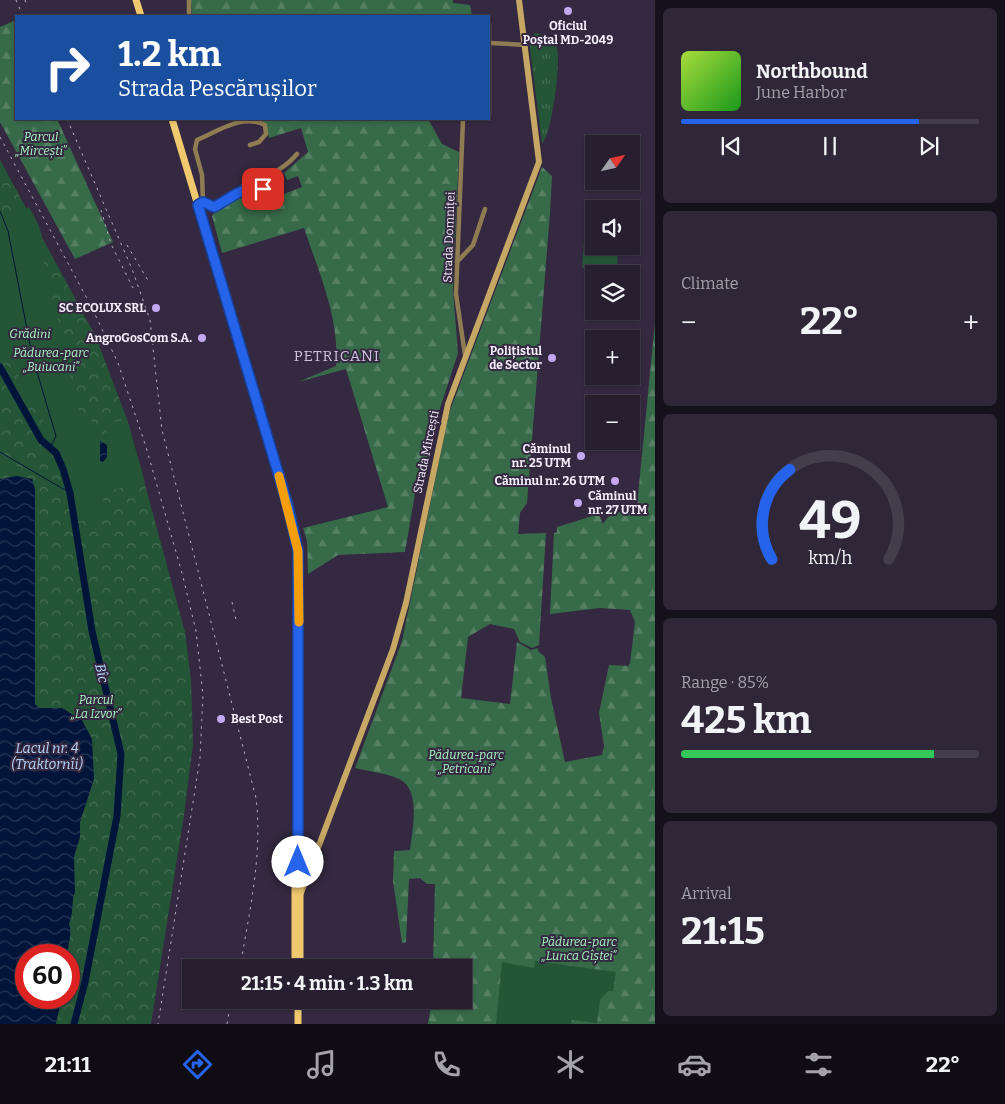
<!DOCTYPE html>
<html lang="en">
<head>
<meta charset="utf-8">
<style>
	:root { --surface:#271f30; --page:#2f2738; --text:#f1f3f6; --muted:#a4a2ab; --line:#433d4c; --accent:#2563eb }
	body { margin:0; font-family:Bitter,serif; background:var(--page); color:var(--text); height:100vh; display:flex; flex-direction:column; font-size:19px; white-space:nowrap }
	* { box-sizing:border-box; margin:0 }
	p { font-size:16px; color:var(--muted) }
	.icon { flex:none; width:28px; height:28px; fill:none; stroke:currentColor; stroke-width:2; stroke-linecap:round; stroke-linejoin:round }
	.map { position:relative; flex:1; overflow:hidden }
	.panel { display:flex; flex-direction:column; gap:8px; padding:8px; background:#15111a; width:350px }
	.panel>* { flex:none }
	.hud { position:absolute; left:15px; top:15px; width:475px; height:105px; border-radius:0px; box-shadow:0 1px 4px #0004,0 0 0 1px var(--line); background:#1a4fa0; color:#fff; overflow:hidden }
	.needle { width:32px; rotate:56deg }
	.tools { position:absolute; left:585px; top:135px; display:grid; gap:10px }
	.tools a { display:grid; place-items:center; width:55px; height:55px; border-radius:0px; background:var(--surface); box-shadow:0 1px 4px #0004,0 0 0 1px var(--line); font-size:25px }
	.speed { position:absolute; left:15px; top:944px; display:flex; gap:10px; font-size:25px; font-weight:700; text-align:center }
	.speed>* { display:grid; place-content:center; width:65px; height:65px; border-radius:50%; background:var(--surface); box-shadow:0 1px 4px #0004,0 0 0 1px var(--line); line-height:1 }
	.speed .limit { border:8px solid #d22; background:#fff; color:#111 }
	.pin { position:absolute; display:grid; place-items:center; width:42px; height:42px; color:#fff; margin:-21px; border-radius:10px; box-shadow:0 2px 8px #0006 }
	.me { position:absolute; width:55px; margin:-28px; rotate:0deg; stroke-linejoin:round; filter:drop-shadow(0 0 4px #0008) }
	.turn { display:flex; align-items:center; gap:18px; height:105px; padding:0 20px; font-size:22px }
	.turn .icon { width:65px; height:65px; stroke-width:2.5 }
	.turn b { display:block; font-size:35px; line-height:42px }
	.big { font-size:38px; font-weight:700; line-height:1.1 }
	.panel .card { flex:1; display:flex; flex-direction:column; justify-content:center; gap:8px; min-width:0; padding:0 18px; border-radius:8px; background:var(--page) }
	.panel .dial { align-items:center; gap:0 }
	.dial svg { height:130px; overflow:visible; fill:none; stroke:var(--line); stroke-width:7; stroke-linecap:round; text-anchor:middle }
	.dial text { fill:var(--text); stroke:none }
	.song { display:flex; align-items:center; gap:15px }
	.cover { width:60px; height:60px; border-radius:8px; background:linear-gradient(135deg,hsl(80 70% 55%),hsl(120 70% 35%)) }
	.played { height:5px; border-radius:2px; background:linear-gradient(90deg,var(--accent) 80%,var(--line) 80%) }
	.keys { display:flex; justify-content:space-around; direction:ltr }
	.heat { display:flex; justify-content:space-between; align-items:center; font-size:28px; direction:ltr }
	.charge { height:8px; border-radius:4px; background:linear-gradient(90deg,#34c759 85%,var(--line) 0) }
	.trip { position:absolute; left:182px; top:959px; width:290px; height:50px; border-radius:0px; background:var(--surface); box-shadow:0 1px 4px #0004,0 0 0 1px var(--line); font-weight:700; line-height:50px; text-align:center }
	.tabs { display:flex; height:80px; justify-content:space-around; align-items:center; background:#100c13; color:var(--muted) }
	.tabs .icon { width:35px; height:35px }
	.tabs .on { color:var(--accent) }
	.tabs b { font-size:22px; color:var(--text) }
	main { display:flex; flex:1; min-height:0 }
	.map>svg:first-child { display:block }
	.grass { fill:url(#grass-tufts) }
	.forest { fill:url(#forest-firs) }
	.park { fill:url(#park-crowns); fill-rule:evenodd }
	.garden { fill:#255537 }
	.water { fill:url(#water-waves) }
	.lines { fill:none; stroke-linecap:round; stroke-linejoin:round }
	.stream { stroke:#001539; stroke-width:1 }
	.river { stroke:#001539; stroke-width:7 }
	.minor { stroke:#8f7c53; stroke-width:4.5 }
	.secondary { stroke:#c6a864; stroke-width:6 }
	.primary { stroke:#f0c96f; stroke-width:7 }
	.rail { stroke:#b6aec0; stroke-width:1; stroke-dasharray:2.5 5; stroke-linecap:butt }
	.route-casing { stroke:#184099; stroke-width:12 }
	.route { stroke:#2563eb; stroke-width:9 }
	.slow { stroke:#f59e0b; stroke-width:9 }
	.poi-dot { fill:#c4a7f1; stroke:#342940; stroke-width:2 }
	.labels { text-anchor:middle; stroke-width:4; stroke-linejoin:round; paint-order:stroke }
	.poi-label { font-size:12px; font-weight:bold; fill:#f5eefd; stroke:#342940; text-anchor:end }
	.park-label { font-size:12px; font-style:italic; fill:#a8f8c1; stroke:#342940 }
	.street-label { font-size:12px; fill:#f5eefd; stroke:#342940 }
	.water-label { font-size:14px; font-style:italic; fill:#b7d5fd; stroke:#342940 }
	.quarter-label { font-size:15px; letter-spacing:1px; fill:#cec1df; stroke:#342940 }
</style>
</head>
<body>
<main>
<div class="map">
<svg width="655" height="1024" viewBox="0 0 655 1024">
	<defs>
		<pattern id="grass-tufts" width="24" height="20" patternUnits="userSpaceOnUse" patternTransform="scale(1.25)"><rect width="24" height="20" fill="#255537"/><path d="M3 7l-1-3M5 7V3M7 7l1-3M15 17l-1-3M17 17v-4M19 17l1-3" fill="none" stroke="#456e55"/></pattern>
		<pattern id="forest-firs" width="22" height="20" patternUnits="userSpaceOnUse" patternTransform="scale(1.25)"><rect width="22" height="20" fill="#376a49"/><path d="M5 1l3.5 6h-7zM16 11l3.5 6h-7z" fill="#558064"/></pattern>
		<pattern id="park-crowns" width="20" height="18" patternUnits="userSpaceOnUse" patternTransform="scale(1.25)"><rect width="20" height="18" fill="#255537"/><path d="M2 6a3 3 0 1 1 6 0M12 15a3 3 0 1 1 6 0" fill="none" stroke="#456e55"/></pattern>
		<pattern id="water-waves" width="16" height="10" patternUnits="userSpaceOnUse" patternTransform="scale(1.25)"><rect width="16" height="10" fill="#001539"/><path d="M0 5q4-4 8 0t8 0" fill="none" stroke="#263757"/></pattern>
	</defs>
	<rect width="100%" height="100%" fill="#342940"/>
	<path class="grass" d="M535 33C544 35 553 39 557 48 561 61 552 134 542 143L529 40Z"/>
	<g class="forest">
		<path d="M191 0H453V3L470 5 472 16H192Z"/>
		<path d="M16 20V119H57L113 242 75 259 0 122V27Z"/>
		<path d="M233 119H428L442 144 459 152 453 290 458 353 433 430 424 477 418 476 405 552 338 555 308 574 307 541 303 528 388 507 346 369 298 382 336 366C340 319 319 273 304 228L222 253 212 216C224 203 242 186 261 192L267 203 284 198V194L302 187 298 176 287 180 284 173 308 152 301 128 269 138 266 124 234 122Z"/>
		<path d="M542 167 552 176 550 213 527 503 520 513 518 534 546 533 539 645 532 648 520 642 514 629 490 624 468 637 461 698 510 704 517 642 531 650 538 648V651L545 657 551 698 565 762 602 755 604 746 599 713 609 665 628 666 630 663 635 622 630 610 600 608 550 614 554 533 557 532V527L599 514 603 524 608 517 637 505 655 323V1024H428L432 1000H464V968L433 967 435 884H427L420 878 409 879 406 942 402 943 393 881 394 851 410 850C412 832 421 791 401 780 391 774 367 771 355 768L402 641 449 413Z"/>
	</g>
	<path class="park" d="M0 160 96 337 128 422 185 632 191 680 193 744 184 815 151 1024H0ZM26 955H69V998H26Z"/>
	<g class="garden">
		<path d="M29 207C38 223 45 235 42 253L81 420 91 418 94 435 106 437 107 431 113 428V422L127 420 145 482 102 492 106 515 79 521 64 459 0 342V210L5 219Z"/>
		<path d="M586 213 594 214V246H618L617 271 582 268Z"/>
		<path d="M0 453 9 457 18 467 15 474 0 476Z"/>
		<path d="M535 961 616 972 613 991H608L600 1000 597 1023 572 1020 571 1024H496L502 962 534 968Z"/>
	</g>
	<g class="water">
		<path d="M100 441 107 445V457L103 462 100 461Z"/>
		<path d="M17 476 32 479 35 489V704L39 708H62L82 720 92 739 94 779 80 822V837L74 857 75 892C71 900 74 914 69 924 73 934 67 945 68 955H26V998H61C60 1007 58 1014 56 1024H0V479Z"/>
	</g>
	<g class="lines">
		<g class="stream">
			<path d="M0 211 8 231 32 355 56 436 50 448"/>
			<path d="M0 452 70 493"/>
		</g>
		<path class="river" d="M0 367 41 440 56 453 63 469 70 493 92 631 121 754 117 816 85 982 74 1024"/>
		<g class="minor">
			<path d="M189 0V16"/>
			<path d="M489 23V115"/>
			<path d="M490 43 526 45"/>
			<path d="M463 119 456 294 465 355"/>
			<path d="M228 198C251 174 274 181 297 154"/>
			<path d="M203 202 202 175 195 149 197 140C217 132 242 113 265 125L266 134 259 142 250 145"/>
			<path d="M201 203 214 207C230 199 243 185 263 189"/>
			<path d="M457 262 473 245 485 209"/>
		</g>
		<path class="secondary" d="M301 893 393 649 406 603 448 404 539 162 519 0"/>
		<g class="primary">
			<path d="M136 0 141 16"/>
			<path d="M172 119 288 506 298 551 297 854 300 874V968"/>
			<path d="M295 968V882"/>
			<path d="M298 1024V1000"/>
		</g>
		<g class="rail">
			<path d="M16 0 23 16"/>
			<path d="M25 0 26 3"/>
			<path d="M67 119 132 269 150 320 162 430 256 798C263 854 249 913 240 968"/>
			<path d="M0 137 91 306 118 363 146 447 182 573 196 631 203 695 200 758 158 1024"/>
			<path d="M101 210 111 244 133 288"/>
			<path d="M127 245 149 282"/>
			<path d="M232 602 237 624"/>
			<path d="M227 1024 231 1000"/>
		</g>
	</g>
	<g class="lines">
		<g class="route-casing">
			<path id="route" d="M263 189C243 185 230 199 214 207L203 202 198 205 288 506 298 551V862"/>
		</g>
		<use href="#route" class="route"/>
		<path class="slow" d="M279 476 298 551 299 622"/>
	</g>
	<g class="poi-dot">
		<circle cx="568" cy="11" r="5"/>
		<circle cx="156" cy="308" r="5"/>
		<circle cx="202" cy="338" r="5"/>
		<circle cx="552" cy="358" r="5"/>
		<circle cx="581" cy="456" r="5"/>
		<circle cx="615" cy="481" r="5"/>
		<circle cx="578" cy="503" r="5"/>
		<circle cx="221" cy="719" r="5"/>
	</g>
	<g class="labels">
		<g class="poi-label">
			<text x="568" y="30" text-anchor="middle">Oficiul<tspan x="568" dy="14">Poștal MD-2049</tspan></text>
			<text x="146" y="312">SC ECOLUX SRL</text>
			<text x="192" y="342">AngroGosCom S.A.</text>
			<text x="542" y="355">Polițistul<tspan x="542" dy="14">de Sector</tspan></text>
			<text x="571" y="453">Căminul<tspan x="571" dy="14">nr. 25 UTM</tspan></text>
			<text x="605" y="485">Căminul nr. 26 UTM</text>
			<text x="588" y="500" text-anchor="start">Căminul<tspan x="588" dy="14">nr. 27 UTM</tspan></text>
			<text x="231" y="723" text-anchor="start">Best Post</text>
		</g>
		<g class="park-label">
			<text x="41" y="141">Parcul<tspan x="41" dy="14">„Mircești”</tspan></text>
			<text x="30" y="338">Grădini</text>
			<text x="51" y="357">Pădurea-parc<tspan x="51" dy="14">„Buiucani”</tspan></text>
			<text x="96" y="704">Parcul<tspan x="96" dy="14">„La Izvor”</tspan></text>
			<text x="466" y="759">Pădurea-parc<tspan x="466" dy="14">„Petricani”</tspan></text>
			<text x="579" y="946">Pădurea-parc<tspan x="579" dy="14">„Lunca Gîștei”</tspan></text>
		</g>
		<g class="street-label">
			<text transform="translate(449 237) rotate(-88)" y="4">Strada Domniței</text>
			<text transform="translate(426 452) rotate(-78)" y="4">Strada Mircești</text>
		</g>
		<g class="water-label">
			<text transform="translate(102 673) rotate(77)" y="5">Bîc</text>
			<text x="47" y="753">Lacul nr. 4<tspan x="47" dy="16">(Traktornîi)</tspan></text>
		</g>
		<g class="quarter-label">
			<text x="337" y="361">PETRICANI</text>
		</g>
	</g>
</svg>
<div class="tools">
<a><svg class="needle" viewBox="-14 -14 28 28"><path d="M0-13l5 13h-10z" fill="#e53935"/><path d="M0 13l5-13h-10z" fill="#a4a2ab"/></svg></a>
<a><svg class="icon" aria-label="sound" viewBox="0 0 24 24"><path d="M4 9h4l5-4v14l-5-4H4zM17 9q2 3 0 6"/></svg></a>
<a><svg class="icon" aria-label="layers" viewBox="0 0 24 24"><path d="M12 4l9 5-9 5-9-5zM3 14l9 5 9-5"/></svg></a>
<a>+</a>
<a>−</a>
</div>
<div class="speed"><div class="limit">60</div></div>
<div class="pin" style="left:263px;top:189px;background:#d93025"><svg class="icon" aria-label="arrive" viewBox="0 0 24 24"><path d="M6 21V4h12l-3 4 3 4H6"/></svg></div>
<svg class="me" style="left:298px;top:862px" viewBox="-20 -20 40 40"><circle r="19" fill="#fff"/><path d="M0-13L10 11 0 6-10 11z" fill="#2563eb"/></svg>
<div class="trip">21:15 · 4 min · 1.3 km</div>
<div class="hud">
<div class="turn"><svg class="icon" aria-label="right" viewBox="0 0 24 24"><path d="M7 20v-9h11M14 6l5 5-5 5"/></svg><div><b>1.2 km</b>Strada Pescărușilor</div></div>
</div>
</div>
<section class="panel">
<div class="card">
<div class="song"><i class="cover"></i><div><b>Northbound</b><p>June Harbor</p></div></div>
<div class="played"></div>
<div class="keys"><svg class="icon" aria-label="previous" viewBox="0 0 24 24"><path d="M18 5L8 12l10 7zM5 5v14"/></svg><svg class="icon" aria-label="pause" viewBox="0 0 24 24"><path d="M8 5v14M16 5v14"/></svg><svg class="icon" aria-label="next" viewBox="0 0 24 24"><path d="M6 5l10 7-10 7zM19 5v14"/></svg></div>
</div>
<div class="card"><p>Climate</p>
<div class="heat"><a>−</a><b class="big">22°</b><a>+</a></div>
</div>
<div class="card dial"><svg viewBox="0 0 100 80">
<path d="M14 69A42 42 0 1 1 86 69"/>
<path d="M14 69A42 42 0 0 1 25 14" stroke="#2563eb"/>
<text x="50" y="56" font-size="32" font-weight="700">49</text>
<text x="50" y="72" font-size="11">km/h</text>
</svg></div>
<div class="card"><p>Range · 85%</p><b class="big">425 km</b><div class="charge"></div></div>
<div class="card"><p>Arrival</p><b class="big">21:15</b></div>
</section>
</main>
<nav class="tabs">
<b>21:11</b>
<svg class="icon on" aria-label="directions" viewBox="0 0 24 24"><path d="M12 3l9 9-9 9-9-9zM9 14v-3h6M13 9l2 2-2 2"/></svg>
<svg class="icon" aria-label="music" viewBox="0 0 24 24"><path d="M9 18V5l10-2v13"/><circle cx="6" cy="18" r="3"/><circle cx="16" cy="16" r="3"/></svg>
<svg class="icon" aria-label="phone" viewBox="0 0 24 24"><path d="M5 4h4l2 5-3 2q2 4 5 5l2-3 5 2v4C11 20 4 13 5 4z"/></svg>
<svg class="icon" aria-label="climate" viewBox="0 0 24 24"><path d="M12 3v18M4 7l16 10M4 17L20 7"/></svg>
<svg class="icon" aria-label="car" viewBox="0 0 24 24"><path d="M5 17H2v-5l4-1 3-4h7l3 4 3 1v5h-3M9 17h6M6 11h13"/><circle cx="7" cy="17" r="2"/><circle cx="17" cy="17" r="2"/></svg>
<svg class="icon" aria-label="filters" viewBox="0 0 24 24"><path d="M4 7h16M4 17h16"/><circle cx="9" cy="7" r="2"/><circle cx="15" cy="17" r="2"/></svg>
<b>22°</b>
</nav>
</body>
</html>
